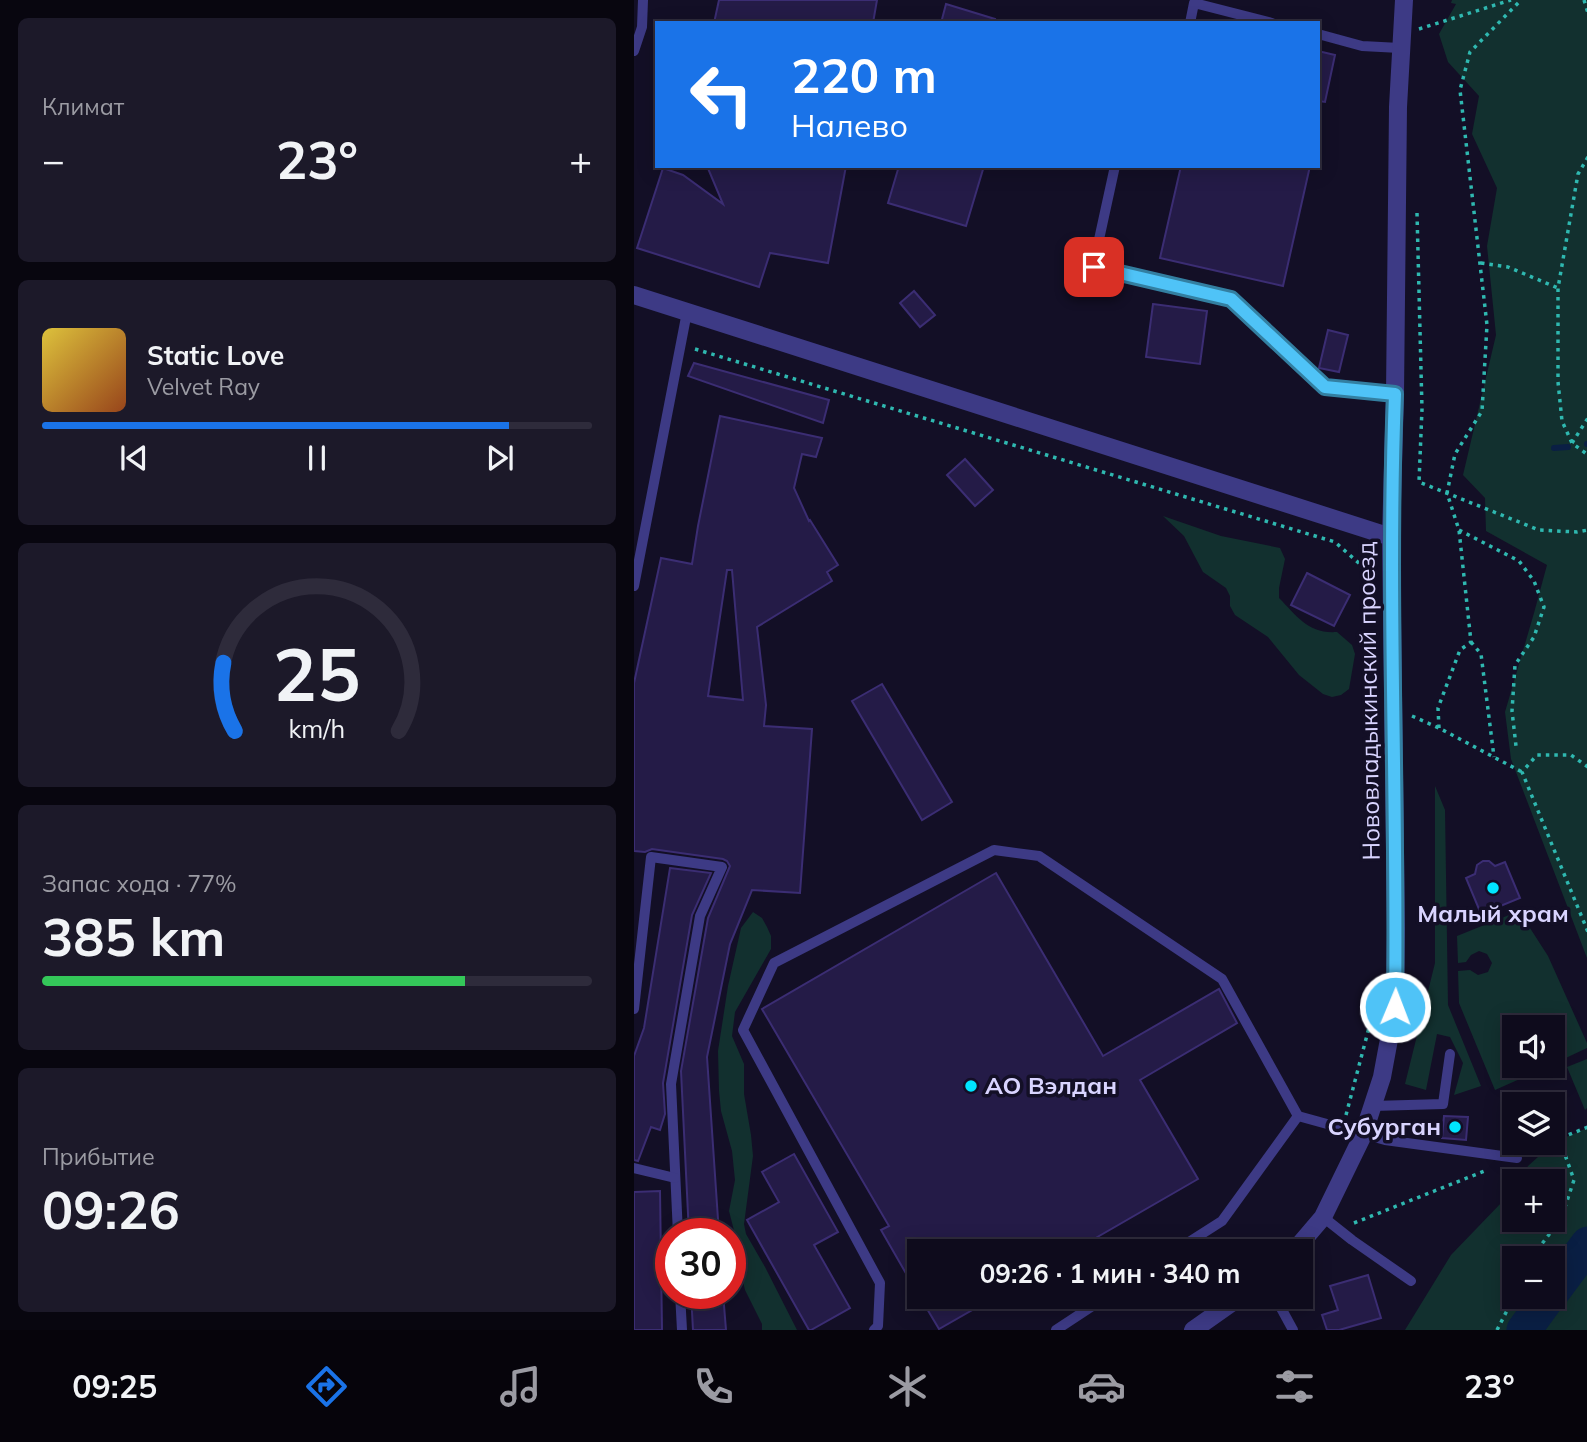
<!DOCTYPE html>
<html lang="ru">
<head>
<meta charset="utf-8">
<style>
	:root { --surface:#0e0b1c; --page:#1c1929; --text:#f1f3f6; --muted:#9b9ba3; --line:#2e2b3b; --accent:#1a73e8 }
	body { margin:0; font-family:Mulish,sans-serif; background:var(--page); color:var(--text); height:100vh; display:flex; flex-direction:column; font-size:26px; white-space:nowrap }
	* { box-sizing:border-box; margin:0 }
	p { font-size:23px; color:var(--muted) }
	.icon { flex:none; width:38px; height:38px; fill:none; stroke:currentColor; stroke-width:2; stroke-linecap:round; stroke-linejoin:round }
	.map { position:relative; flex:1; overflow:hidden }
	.details { display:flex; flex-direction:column; gap:18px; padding:18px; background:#08060f; width:634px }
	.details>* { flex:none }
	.top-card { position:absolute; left:21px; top:21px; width:665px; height:147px; border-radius:0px; box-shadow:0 4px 18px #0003,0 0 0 2px var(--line); background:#1a73e8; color:#fff; overflow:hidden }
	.controls { position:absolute; left:868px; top:1015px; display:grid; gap:14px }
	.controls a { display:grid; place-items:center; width:63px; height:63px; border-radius:0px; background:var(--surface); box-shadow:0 4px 18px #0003,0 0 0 2px var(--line); font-size:35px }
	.speed { position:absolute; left:21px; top:1218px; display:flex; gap:14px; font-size:35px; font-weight:700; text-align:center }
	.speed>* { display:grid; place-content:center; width:91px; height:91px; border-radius:50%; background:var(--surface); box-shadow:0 4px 18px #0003,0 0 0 2px var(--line); line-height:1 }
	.speed .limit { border:10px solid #d22; background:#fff; color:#111 }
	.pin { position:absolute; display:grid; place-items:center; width:60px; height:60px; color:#fff; margin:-30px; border-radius:14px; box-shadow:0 4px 10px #0006 }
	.me { position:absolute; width:77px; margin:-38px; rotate:1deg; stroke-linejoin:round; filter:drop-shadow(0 0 5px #0008) }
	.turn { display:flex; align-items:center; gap:24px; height:147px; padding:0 21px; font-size:32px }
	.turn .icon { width:91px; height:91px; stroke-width:2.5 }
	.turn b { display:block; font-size:49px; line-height:60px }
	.big { font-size:52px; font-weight:700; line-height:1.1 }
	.details .tile { flex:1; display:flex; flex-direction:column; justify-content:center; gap:10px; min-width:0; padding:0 24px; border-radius:10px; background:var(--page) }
	.details .dial { align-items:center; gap:0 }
	.dial svg { height:182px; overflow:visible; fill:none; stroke:var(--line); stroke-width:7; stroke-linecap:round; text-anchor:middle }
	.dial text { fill:var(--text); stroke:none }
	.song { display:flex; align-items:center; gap:21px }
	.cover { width:84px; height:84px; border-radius:10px; background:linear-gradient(135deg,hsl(50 70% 55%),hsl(20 70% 35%)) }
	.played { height:7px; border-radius:4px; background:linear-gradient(90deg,var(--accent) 85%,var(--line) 85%) }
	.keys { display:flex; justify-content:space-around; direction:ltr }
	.heat { display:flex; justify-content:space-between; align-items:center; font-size:38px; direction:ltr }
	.charge { height:10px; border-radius:5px; background:linear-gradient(90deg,#34c759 77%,var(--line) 0) }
	.trip { position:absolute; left:273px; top:1239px; width:406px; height:70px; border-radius:0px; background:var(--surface); box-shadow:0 4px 18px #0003,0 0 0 2px var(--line); font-weight:700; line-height:70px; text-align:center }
	.tab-bar { display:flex; height:112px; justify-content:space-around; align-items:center; background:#06040b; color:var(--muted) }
	.tab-bar .icon { width:49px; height:49px }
	.tab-bar .on { color:var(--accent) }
	.tab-bar b { font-size:32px; color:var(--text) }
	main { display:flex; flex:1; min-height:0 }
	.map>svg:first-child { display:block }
	.green { fill:#12302f; fill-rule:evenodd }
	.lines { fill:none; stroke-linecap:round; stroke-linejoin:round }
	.stream { stroke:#0a1f44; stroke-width:6 }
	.river { stroke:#0a1f44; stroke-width:35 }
	.building { fill:#241b47; stroke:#3b2d73; stroke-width:2; fill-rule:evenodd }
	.path { stroke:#2fb8b0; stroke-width:3.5; stroke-dasharray:3.5 5; stroke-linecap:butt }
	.service { stroke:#3d3a85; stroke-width:10 }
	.minor { stroke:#3d3a85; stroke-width:18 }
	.route-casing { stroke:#337fa1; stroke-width:18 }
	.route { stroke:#4fc3f7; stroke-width:12 }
	.poi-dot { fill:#00e5ff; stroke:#130f26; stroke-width:2.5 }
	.labels { text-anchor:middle; stroke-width:7; stroke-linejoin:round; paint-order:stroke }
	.street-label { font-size:24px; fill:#d9d4ff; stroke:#130f26 }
	.poi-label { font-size:24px; font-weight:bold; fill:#d9d4ff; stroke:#130f26 }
</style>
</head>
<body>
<main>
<section class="details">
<div class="tile"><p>Климат</p>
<div class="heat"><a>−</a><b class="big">23°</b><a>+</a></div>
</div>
<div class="tile">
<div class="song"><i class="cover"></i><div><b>Static Love</b><p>Velvet Ray</p></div></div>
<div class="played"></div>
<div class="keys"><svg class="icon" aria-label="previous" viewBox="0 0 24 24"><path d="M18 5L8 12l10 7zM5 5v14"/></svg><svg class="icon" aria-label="pause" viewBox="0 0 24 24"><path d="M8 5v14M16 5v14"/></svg><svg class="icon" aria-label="next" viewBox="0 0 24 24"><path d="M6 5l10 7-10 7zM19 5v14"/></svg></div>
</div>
<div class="tile dial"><svg viewBox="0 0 100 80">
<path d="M14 69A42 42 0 1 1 86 69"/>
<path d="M14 69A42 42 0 0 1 9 39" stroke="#1a73e8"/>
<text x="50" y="56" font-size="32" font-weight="700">25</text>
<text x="50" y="72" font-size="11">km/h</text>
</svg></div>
<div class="tile"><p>Запас хода · 77%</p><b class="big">385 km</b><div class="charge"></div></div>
<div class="tile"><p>Прибытие</p><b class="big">09:26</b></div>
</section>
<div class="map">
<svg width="954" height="1330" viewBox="0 0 954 1330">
	<rect width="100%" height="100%" fill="#130f26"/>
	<g class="green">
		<path d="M818 0H953V958L877 759 871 712 900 613 913 565 852 531 851 498 829 475 862 335 853 246 863 188 838 134 845 96 814 62 805 34 822 4 817 3Z"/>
		<path d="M529 516 587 536 646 548 651 559 645 588V598C664 617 674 634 703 632L718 645 721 654 715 689 707 695 698 697 689 694 665 675 634 637 601 615 596 606V596L592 588 569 572 550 536Z"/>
		<path d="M801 786 811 810 814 1005 847 1086 820 1095 829 1063 816 1037 803 1034 792 1090 771 1084 801 963Z"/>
		<path d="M885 911 914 956 953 1043V1048L919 1064V1027H880V1066H915L861 1090 825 1003 824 971 836 970 844 975 854 972 858 963 853 954 845 951 837 955 832 962 824 963 823 936Z"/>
		<path d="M119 912 128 918 133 927 137 936V949L101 1012 98 1036 110 1064V1094L117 1135 119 1156 110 1224 112 1234 131 1267 163 1330H128V1324L111 1290 106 1269 105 1250 95 1211 101 1180 98 1151 87 1111 85 1091 84 1051 94 986 107 928Z"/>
		<path d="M953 1059V1108L951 1110 933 1067Z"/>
		<path d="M953 1128V1330H771L817 1255 869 1201 880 1187V1220H919V1181H885L894 1166 904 1157 913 1145ZM919 1258V1297H880V1258Z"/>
	</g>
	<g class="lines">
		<g class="stream">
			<path d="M953 444H954"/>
			<path d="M920 448 934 447"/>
		</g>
		<g class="river">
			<path d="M919 1291 954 1244"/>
			<path d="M890 1330 914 1297"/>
		</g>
	</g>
	<g class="building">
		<path d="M85 0H243L239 23H80Z"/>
		<path d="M312 4 361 19 360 23H307Z"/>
		<path d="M684 51 701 55 691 102 684 101Z"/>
		<path d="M73 166H212L194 263 136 253 125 287 3 248 29 168 49 175 89 204Z"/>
		<path d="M265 166H350L332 226 254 203Z"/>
		<path d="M547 166H676L649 286 526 258Z"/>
		<path d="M280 291 301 315 286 327 266 303Z"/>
		<path d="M519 304 573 311 566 364 512 357Z"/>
		<path d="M694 330 714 335 705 372 685 368Z"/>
		<path d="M60 363 195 400 189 423 54 376Z"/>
		<path d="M86 416 188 438 182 457 168 454 160 488 175 521 176 520 204 565 193 572 198 581 123 627 132 705 130 726 178 729 166 893 118 890 96 944 73 1057 85 1234H55L47 1071 74 918 96 866 93 861 89 859 18 849 11 852 0 851V683L27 558 58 564 64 526ZM93 570H98L109 700 74 696Z"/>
		<path d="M331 459 359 490 341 506 313 475Z"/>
		<path d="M673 573 716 595 700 626 657 605Z"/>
		<path d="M248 684 318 802 288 820 218 701Z"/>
		<path d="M849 861H855L861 866 871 862 886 898 847 914 832 878 841 874 843 865Z"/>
		<path d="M36 868 77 873 58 915 29 1083 31 1114 26 1130 17 1127 4 1161 0 1160V1056L10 1028Z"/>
		<path d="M362 873 469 1056 585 989 603 1023 506 1080 564 1179 439 1251H285V1296L247 1230 255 1226 128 1009Z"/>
		<path d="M810 1116 834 1117 832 1140 808 1138Z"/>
		<path d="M160 1154 204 1232 180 1245 216 1308 177 1330H175L113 1220 145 1202 128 1172Z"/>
		<path d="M26 1191 28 1330H0V1192Z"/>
		<path d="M734 1275 747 1318 705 1330H693L688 1315 704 1310 696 1286Z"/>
		<path d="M57 1293H89L92 1330H59Z"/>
		<path d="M286 1297H361L305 1329Z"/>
	</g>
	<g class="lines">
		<g class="path">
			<path d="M950 0 954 13"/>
			<path d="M785 29 877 0"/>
			<path d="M954 157 944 174 924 288V382L928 421 938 443 954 455"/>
			<path d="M783 213 788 409 785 482 905 530 943 532 954 530"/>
			<path d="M847 263 874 267 924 288"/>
			<path d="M61 349 701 542 727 565 739 586"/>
			<path d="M938 443 954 418"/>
			<path d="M825 530 885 561 900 581 910 607 900 637 881 665 878 711 882 746"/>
			<path d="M837 642 847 654 860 757"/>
			<path d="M778 716 805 728 888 772"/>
			<path d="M805 728 804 708 826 650 837 642 825 530 813 493 821 454 848 411 853 325 826 90 836 52 887 0"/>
			<path d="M954 767 937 755H903L888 772 954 932"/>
			<path d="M712 1115 742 1001"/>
			<path d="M919 1141 954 1127"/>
			<path d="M896 1152 916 1143"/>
			<path d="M720 1223 853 1170"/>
			<path d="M632 1251 644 1241"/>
			<path d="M900 1258 907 1245 927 1219 940 1180 925 1138 919 1136V1134"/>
			<path d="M863 1330 880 1297"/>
		</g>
		<g class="service">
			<path d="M556 23 560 3 638 23"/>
			<path d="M684 34 728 46 766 48"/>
			<path d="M0 51 8 27 9 0"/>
			<path d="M481 166 459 267 597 299 691 387 761 394"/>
			<path d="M0 586 53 312"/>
			<path d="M0 1009 17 857 88 867 66 916 37 1084 44 1234"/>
			<path d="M739 1106 809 1104 816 1054"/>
			<path d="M664 1116 751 1140 883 1158"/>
			<path d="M0 1168 41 1178"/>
			<path d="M689 1217 718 1240 777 1281"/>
			<path d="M46 1293 48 1330"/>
			<path d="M641 1297 659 1330"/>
			<path d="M240 1330 244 1326 246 1283 109 1030 140 963 360 850 405 856 588 979 664 1116 588 1221 541 1251"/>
			<path d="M422 1330 472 1297"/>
		</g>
		<g class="minor">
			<path d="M0 295 757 537"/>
			<path d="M660 1251 689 1217 729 1135 748 1077 761 1007 762 929 757 537 761 394 764 107 770 0"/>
			<path d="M559 1330 606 1297"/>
		</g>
	</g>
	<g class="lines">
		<g class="route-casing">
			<path id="route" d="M460 267 597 299 691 387 761 394C753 598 764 802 761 1007"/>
		</g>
		<use href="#route" class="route"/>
	</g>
	<g class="poi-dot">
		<circle cx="859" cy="888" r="7"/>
		<circle cx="337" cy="1086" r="7"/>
		<circle cx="821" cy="1127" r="7"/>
	</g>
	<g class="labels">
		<g class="street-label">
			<text transform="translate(735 701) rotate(-91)" y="8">Нововладыкинский проезд</text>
		</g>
		<g class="poi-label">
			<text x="859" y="922">Малый храм</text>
			<text x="351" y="1094" text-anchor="start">АО Вэлдан</text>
			<text x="807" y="1135" text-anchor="end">Субурган</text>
		</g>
	</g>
</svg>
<div class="controls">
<a><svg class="icon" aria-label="sound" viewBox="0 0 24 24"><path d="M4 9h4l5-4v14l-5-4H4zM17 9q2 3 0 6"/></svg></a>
<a><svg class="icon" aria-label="layers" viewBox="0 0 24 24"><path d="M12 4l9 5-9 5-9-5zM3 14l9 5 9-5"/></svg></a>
<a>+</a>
<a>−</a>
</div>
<div class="speed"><div class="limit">30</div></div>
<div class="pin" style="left:460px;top:267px;background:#d93025"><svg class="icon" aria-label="arrive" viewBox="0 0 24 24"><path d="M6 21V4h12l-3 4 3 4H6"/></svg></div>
<svg class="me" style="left:761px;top:1007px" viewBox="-20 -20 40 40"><circle r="17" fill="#4fc3f7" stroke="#fff" stroke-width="3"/><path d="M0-11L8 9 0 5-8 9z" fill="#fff"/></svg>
<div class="trip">09:26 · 1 мин · 340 m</div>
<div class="top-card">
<div class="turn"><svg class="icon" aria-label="left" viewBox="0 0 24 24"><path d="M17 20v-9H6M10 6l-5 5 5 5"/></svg><div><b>220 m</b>Налево</div></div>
</div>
</div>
</main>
<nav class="tab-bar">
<b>09:25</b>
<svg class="icon on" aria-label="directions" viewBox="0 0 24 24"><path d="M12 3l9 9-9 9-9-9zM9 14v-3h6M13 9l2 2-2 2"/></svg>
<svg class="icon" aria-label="music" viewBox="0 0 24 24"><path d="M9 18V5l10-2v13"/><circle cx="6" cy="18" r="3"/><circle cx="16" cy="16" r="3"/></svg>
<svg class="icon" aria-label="phone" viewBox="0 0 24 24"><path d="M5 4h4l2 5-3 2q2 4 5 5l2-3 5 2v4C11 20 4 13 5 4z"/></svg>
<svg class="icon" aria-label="climate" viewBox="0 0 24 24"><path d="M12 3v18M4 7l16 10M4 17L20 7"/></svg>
<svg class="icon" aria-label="car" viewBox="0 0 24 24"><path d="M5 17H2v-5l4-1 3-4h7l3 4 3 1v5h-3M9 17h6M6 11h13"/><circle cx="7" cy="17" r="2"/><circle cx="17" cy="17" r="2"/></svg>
<svg class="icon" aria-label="filters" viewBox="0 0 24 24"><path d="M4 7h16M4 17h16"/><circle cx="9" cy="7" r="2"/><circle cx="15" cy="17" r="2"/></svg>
<b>23°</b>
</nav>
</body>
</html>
